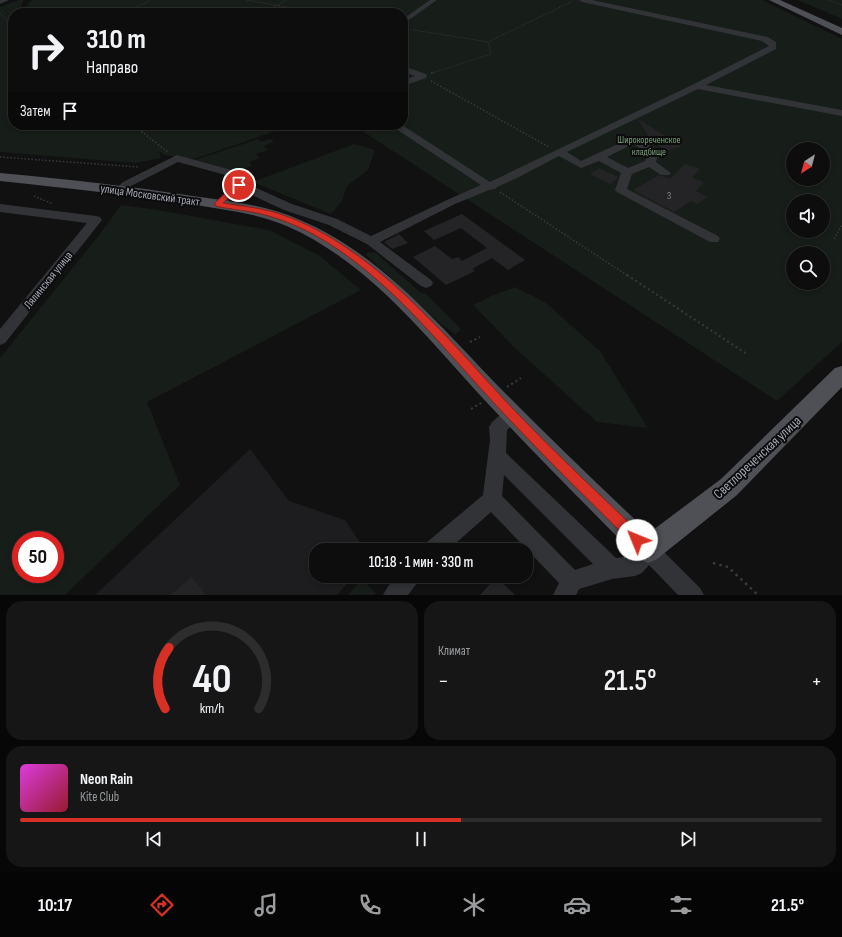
<!DOCTYPE html>
<html lang="ru">
<head>
<meta charset="utf-8">
<style>
	:root { --surface:#0d0d0e; --page:#161617; --text:#f1f3f6; --muted:#9a9c9e; --line:#2d2d2e; --accent:#d93025 }
	body { margin:0; font-family:"Sofia Sans Condensed",sans-serif; background:var(--page); color:var(--text); height:100vh; display:flex; flex-direction:column; font-size:15px; white-space:nowrap }
	* { box-sizing:border-box; margin:0 }
	p { font-size:13px; color:var(--muted) }
	.icon { flex:none; width:22px; height:22px; fill:none; stroke:currentColor; stroke-width:2; stroke-linecap:round; stroke-linejoin:round }
	.map { position:relative; height:595px; overflow:hidden }
	.panel { display:flex; flex-direction:column; gap:6px; padding:6px; background:#070708; flex:1 }
	.panel>* { flex:none }
	.hud { position:absolute; left:8px; top:8px; width:400px; height:122px; border-radius:16px; box-shadow:0 2px 6px #0003,0 0 0 1px var(--line); background:#0d0d0e; color:var(--text); overflow:hidden }
	.needle { width:26px; rotate:216deg }
	.buttons { position:absolute; left:786px; top:142px; display:grid; gap:8px }
	.buttons a { display:grid; place-items:center; width:44px; height:44px; border-radius:50%; background:var(--surface); box-shadow:0 2px 6px #0003,0 0 0 1px var(--line); font-size:20px }
	.speed { position:absolute; left:12px; top:531px; display:flex; gap:8px; font-size:20px; font-weight:700; text-align:center }
	.speed>* { display:grid; place-content:center; width:52px; height:52px; border-radius:50%; background:var(--surface); box-shadow:0 2px 6px #0003,0 0 0 1px var(--line); line-height:1 }
	.speed .limit { border:6px solid #d22; background:#fff; color:#111 }
	.pin { position:absolute; display:grid; place-items:center; width:34px; height:34px; color:#fff; margin:-17px; border:2px solid #fff; border-radius:50%; box-shadow:0 1px 4px #0007 }
	.me { position:absolute; width:44px; margin:-22px; rotate:315deg; stroke-linejoin:round; filter:drop-shadow(0 0 3px #0008) }
	.turn { display:flex; align-items:center; gap:14px; height:84px; padding:0 12px; font-size:18px }
	.turn .icon { width:52px; height:52px; stroke-width:2.5 }
	.turn b { display:block; font-size:28px; line-height:34px }
	.then { display:flex; align-items:center; height:38px; padding:0 12px; background:#0003; gap:8px; font-size:15px }
	.big { font-size:30px; font-weight:600; line-height:1.1 }
	.panel .widget { flex:1; display:flex; flex-direction:column; justify-content:center; gap:6px; min-width:0; padding:0 14px; border-radius:16px; background:var(--page) }
	.panel .dial { align-items:center; gap:0 }
	.dial svg { height:104px; overflow:visible; fill:none; stroke:var(--line); stroke-width:7; stroke-linecap:round; text-anchor:middle }
	.dial text { fill:var(--text); stroke:none }
	.song { display:flex; align-items:center; gap:12px }
	.cover { width:48px; height:48px; border-radius:6px; background:linear-gradient(135deg,hsl(300 70% 55%),hsl(350 70% 35%)) }
	.played { height:4px; border-radius:2px; background:linear-gradient(90deg,var(--accent) 55%,var(--line) 55%) }
	.keys { display:flex; justify-content:space-around; direction:ltr }
	.heat { display:flex; justify-content:space-between; align-items:center; font-size:22px; direction:ltr }
	.panel .tiles { flex:1; display:grid; gap:6px; grid-template-columns:1fr 1fr }
	.widget:last-child { grid-column:span 2 }
	.trip { position:absolute; left:309px; top:543px; width:224px; height:40px; border-radius:16px; background:var(--surface); box-shadow:0 2px 6px #0003,0 0 0 1px var(--line); font-weight:600; line-height:40px; text-align:center }
	.tab-bar { display:flex; height:64px; justify-content:space-around; align-items:center; background:#050506; color:var(--muted) }
	.tab-bar .icon { width:28px; height:28px }
	.tab-bar .on { color:var(--accent) }
	.tab-bar b { font-size:18px; color:var(--text) }
	.map>svg:first-child { display:block }
	.built { fill:#1d1d1f }
	.green { fill:#171d18; fill-rule:evenodd }
	.building { fill:#242426 }
	.lines { fill:none; stroke-linecap:round; stroke-linejoin:round }
	.path-far3 { stroke:#383a3e; stroke-width:1; stroke-dasharray:1 1.5; stroke-linecap:butt }
	.path-far2 { stroke:#383a3e; stroke-width:1.5; stroke-dasharray:1.5 2; stroke-linecap:butt }
	.path-far1 { stroke:#383a3e; stroke-width:2; stroke-dasharray:2 3; stroke-linecap:butt }
	.path { stroke:#383a3e; stroke-width:2.5; stroke-dasharray:2.5 4; stroke-linecap:butt }
	.minor { fill:#323337; fill-rule:evenodd }
	.major { fill:#4e5056; fill-rule:evenodd }
	.route { fill:#d93025; stroke:#8d1f18 }
	.labels { text-anchor:middle; stroke-width:4; stroke-linejoin:round; paint-order:stroke }
	.far-park-label { font-size:10px; fill:#799e7b; stroke:#0c0c0d }
	.number-label { font-size:10px; fill:#82868f }
	.street-label { font-size:12px; fill:#a2a7b3; stroke:#0c0c0d }
	.near-street-label { font-size:14px; fill:#a2a7b3; stroke:#0c0c0d }
</style>
</head>
<body>
<div class="map">
<svg width="842" height="595" viewBox="0 0 842 595">
	<rect width="100%" height="100%" fill="#111112"/>
	<path class="built" d="M250 449 289 501 345 520 365 550H316V576H354L337 595H95Z"/>
	<g class="green">
		<path d="M19 0H24L18 13H13V23L10 30 13 33V125H293L194 159 164 155 159 151 161 158 135 163 0 152V7Z"/>
		<path d="M32 0H762L842 39V342L777 401 353 125H403V13H24L28 4ZM793 149H823V179H793ZM793 201H823V231H793ZM793 253H823V283H793Z"/>
		<path d="M798 0H842V19Z"/>
		<path d="M258 139 261 142 270 139 274 142 264 146 268 150 256 154 260 158 249 162 252 166 236 172 195 160Z"/>
		<path d="M354 144 375 150 368 170 347 186 342 201 331 214 253 182Z"/>
		<path d="M121 205 158 210 269 230 320 256 361 290 147 402 180 485 65 595H0V358L100 234ZM21 540H55V574H21Z"/>
		<path d="M368 252 376 253 421 293 426 294 458 326 461 330 455 334 441 324 366 255Z"/>
		<path d="M515 287 545 302 600 351 648 428 597 422 516 349 473 305 491 296Z"/>
		<path d="M362 579 376 593 374 595H348Z"/>
	</g>
	<g class="building">
		<path d="M638 119 682 146 666 151 651 141Z"/>
		<path d="M685 164 700 169 692 178 704 182 696 191 707 197 697 204 691 201 674 212 633 190 659 175 670 179Z"/>
		<path d="M599 168 618 177 617 179 610 184 590 174Z"/>
		<path d="M462 214 525 260 508 270 492 258 472 269 475 271 446 285 413 257 435 246 452 259 458 257 462 261 487 248 461 228 434 240 424 231Z"/>
		<path d="M399 234 408 243 392 249 384 242Z"/>
		<path d="M192 577 206 595H170Z"/>
		<path d="M496 577 515 595H480Z"/>
	</g>
	<g class="lines">
		<g class="path-far3">
			<path d="M247 0 319 13"/>
			<path d="M829 0 842 5"/>
			<path d="M0 13 13 28"/>
			<path d="M124 13 151 0"/>
			<path d="M263 13 287 0"/>
			<path d="M408 29 488 42 573 1"/>
			<path d="M432 73 491 54 488 42"/>
		</g>
		<g class="path-far2">
			<path d="M431 73 435 72"/>
			<path d="M431 81 549 147"/>
			<path d="M133 125 168 152"/>
			<path d="M0 157 138 167"/>
			<path d="M500 192 628 276"/>
			<path d="M34 196 53 204"/>
			<path d="M834 239 842 225"/>
		</g>
		<g class="path-far1">
			<path d="M627 275 747 354"/>
			<path d="M470 342 480 337"/>
			<path d="M507 387 521 378"/>
			<path d="M471 409 481 403"/>
		</g>
		<path class="path" d="M713 563 728 567 758 595"/>
		<g class="minor">
			<path d="M0 0H9L0 4Z"/>
			<path d="M430 0H437L403 24V19Z"/>
			<path d="M579 0H592L768 37 776 42V49L706 85 842 110V116L698 89 567 152 581 161 633 137 658 150 659 152 656 162 671 173 669 175H661L649 167 632 174 627 189 718 236 720 239 718 242H710L617 192 615 190 621 173 599 161 581 168 559 156 517 178 497 187 495 189 489 190 455 204 380 242 431 280 433 283 431 286 426 288 421 286 367 244 329 225 284 210 241 190 222 207H214L212 205 214 203 240 179 178 162 131 186C126 190 123 193 117 191L115 189 123 182 177 155 253 176 255 178 247 184 292 204 337 219 371 236 447 200 481 185 390 125H402L490 182 694 84 769 46 762 41 582 2ZM633 144 648 153 645 161 628 168 607 157Z"/>
			<path d="M403 66 426 74 427 76 426 78 403 86V80L415 76 403 72Z"/>
			<path d="M0 204 96 216 100 217 102 220 5 343 0 345V329L87 223 0 212Z"/>
			<path d="M512 408 518 410 520 415 518 420 507 430 506 453 616 558 630 556 641 543 648 540 655 543 700 588 704 595H678L649 565 642 573 635 576 612 579 579 589 576 595H553L559 583 491 512 448 550H423L426 543 483 495 490 440 489 427 492 422 506 410ZM504 475 593 564 575 570 502 496Z"/>
			<path d="M396 576H420L417 583 408 595H383L387 588Z"/>
		</g>
		<g class="major">
			<path d="M769 0H780L842 28V35Z"/>
			<path d="M0 173C65 179 129 186 193 196 230 201 266 205 300 220 383 255 442 329 504 392 551 440 600 486 649 533L721 479 835 368 842 366V387L737 495 657 559 648 563 639 559C590 509 540 459 492 408 430 342 373 265 289 227 258 213 224 210 190 204 127 194 64 188 0 181Z"/>
		</g>
	</g>
	<path class="route" d="M236 183H239L242 185 223 203C242 206 262 208 280 214 375 246 448 340 514 410 555 453 599 494 642 535L644 540 642 544 637 546 633 544C591 502 548 461 508 418 447 354 391 277 313 234 296 225 276 217 257 213 243 210 228 209 215 206V203Z"/>
	<g class="labels">
		<g class="far-park-label">
			<text x="649" y="143">Широкореченское<tspan x="649" dy="12">кладбище</tspan></text>
		</g>
		<g class="number-label">
			<text x="669" y="199">3</text>
		</g>
		<g class="street-label">
			<text transform="translate(150 195) rotate(8)" y="4">улица Московский тракт</text>
			<text transform="translate(48 280) rotate(-51)" y="4">Лялинская улица</text>
		</g>
		<g class="near-street-label">
			<text transform="translate(757 457) rotate(-43)" y="5">Светлореченская улица</text>
		</g>
	</g>
</svg>
<div class="buttons">
<a><svg class="needle" viewBox="-14 -14 28 28"><path d="M0-13l5 13h-10z" fill="#e53935"/><path d="M0 13l5-13h-10z" fill="#9a9c9e"/></svg></a>
<a><svg class="icon" aria-label="sound" viewBox="0 0 24 24"><path d="M4 9h4l5-4v14l-5-4H4zM17 9q2 3 0 6"/></svg></a>
<a><svg class="icon" aria-label="search" viewBox="0 0 24 24"><circle cx="10" cy="10" r="6"/><path d="M15 15l6 6"/></svg></a>
</div>
<div class="speed"><div class="limit">50</div></div>
<div class="pin" style="left:239px;top:185px;background:#d93025"><svg class="icon" aria-label="arrive" viewBox="0 0 24 24"><path d="M6 21V4h12l-3 4 3 4H6"/></svg></div>
<svg class="me" style="left:637px;top:540px" viewBox="-20 -20 40 40"><circle r="19" fill="#fff"/><path d="M0-13L10 11 0 6-10 11z" fill="#d93025"/></svg>
<div class="trip">10:18 · 1 мин · 330 m</div>
<div class="hud">
<div class="turn"><svg class="icon" aria-label="right" viewBox="0 0 24 24"><path d="M7 20v-9h11M14 6l5 5-5 5"/></svg><div><b>310 m</b>Направо</div></div>
<div class="then">Затем<svg class="icon" aria-label="arrive" viewBox="0 0 24 24"><path d="M6 21V4h12l-3 4 3 4H6"/></svg></div>
</div>
</div>
<section class="panel">
<div class="tiles">
<div class="widget dial"><svg viewBox="0 0 100 80">
<path d="M14 69A42 42 0 1 1 86 69"/>
<path d="M14 69A42 42 0 0 1 17 22" stroke="#d93025"/>
<text x="50" y="56" font-size="32" font-weight="700">40</text>
<text x="50" y="72" font-size="11">km/h</text>
</svg></div>
<div class="widget"><p>Климат</p>
<div class="heat"><a>−</a><b class="big">21.5°</b><a>+</a></div>
</div>
<div class="widget">
<div class="song"><i class="cover"></i><div><b>Neon Rain</b><p>Kite Club</p></div></div>
<div class="played"></div>
<div class="keys"><svg class="icon" aria-label="previous" viewBox="0 0 24 24"><path d="M18 5L8 12l10 7zM5 5v14"/></svg><svg class="icon" aria-label="pause" viewBox="0 0 24 24"><path d="M8 5v14M16 5v14"/></svg><svg class="icon" aria-label="next" viewBox="0 0 24 24"><path d="M6 5l10 7-10 7zM19 5v14"/></svg></div>
</div>
</div>
</section>
<nav class="tab-bar">
<b>10:17</b>
<svg class="icon on" aria-label="directions" viewBox="0 0 24 24"><path d="M12 3l9 9-9 9-9-9zM9 14v-3h6M13 9l2 2-2 2"/></svg>
<svg class="icon" aria-label="music" viewBox="0 0 24 24"><path d="M9 18V5l10-2v13"/><circle cx="6" cy="18" r="3"/><circle cx="16" cy="16" r="3"/></svg>
<svg class="icon" aria-label="phone" viewBox="0 0 24 24"><path d="M5 4h4l2 5-3 2q2 4 5 5l2-3 5 2v4C11 20 4 13 5 4z"/></svg>
<svg class="icon" aria-label="climate" viewBox="0 0 24 24"><path d="M12 3v18M4 7l16 10M4 17L20 7"/></svg>
<svg class="icon" aria-label="car" viewBox="0 0 24 24"><path d="M5 17H2v-5l4-1 3-4h7l3 4 3 1v5h-3M9 17h6M6 11h13"/><circle cx="7" cy="17" r="2"/><circle cx="17" cy="17" r="2"/></svg>
<svg class="icon" aria-label="filters" viewBox="0 0 24 24"><path d="M4 7h16M4 17h16"/><circle cx="9" cy="7" r="2"/><circle cx="15" cy="17" r="2"/></svg>
<b>21.5°</b>
</nav>
</body>
</html>
